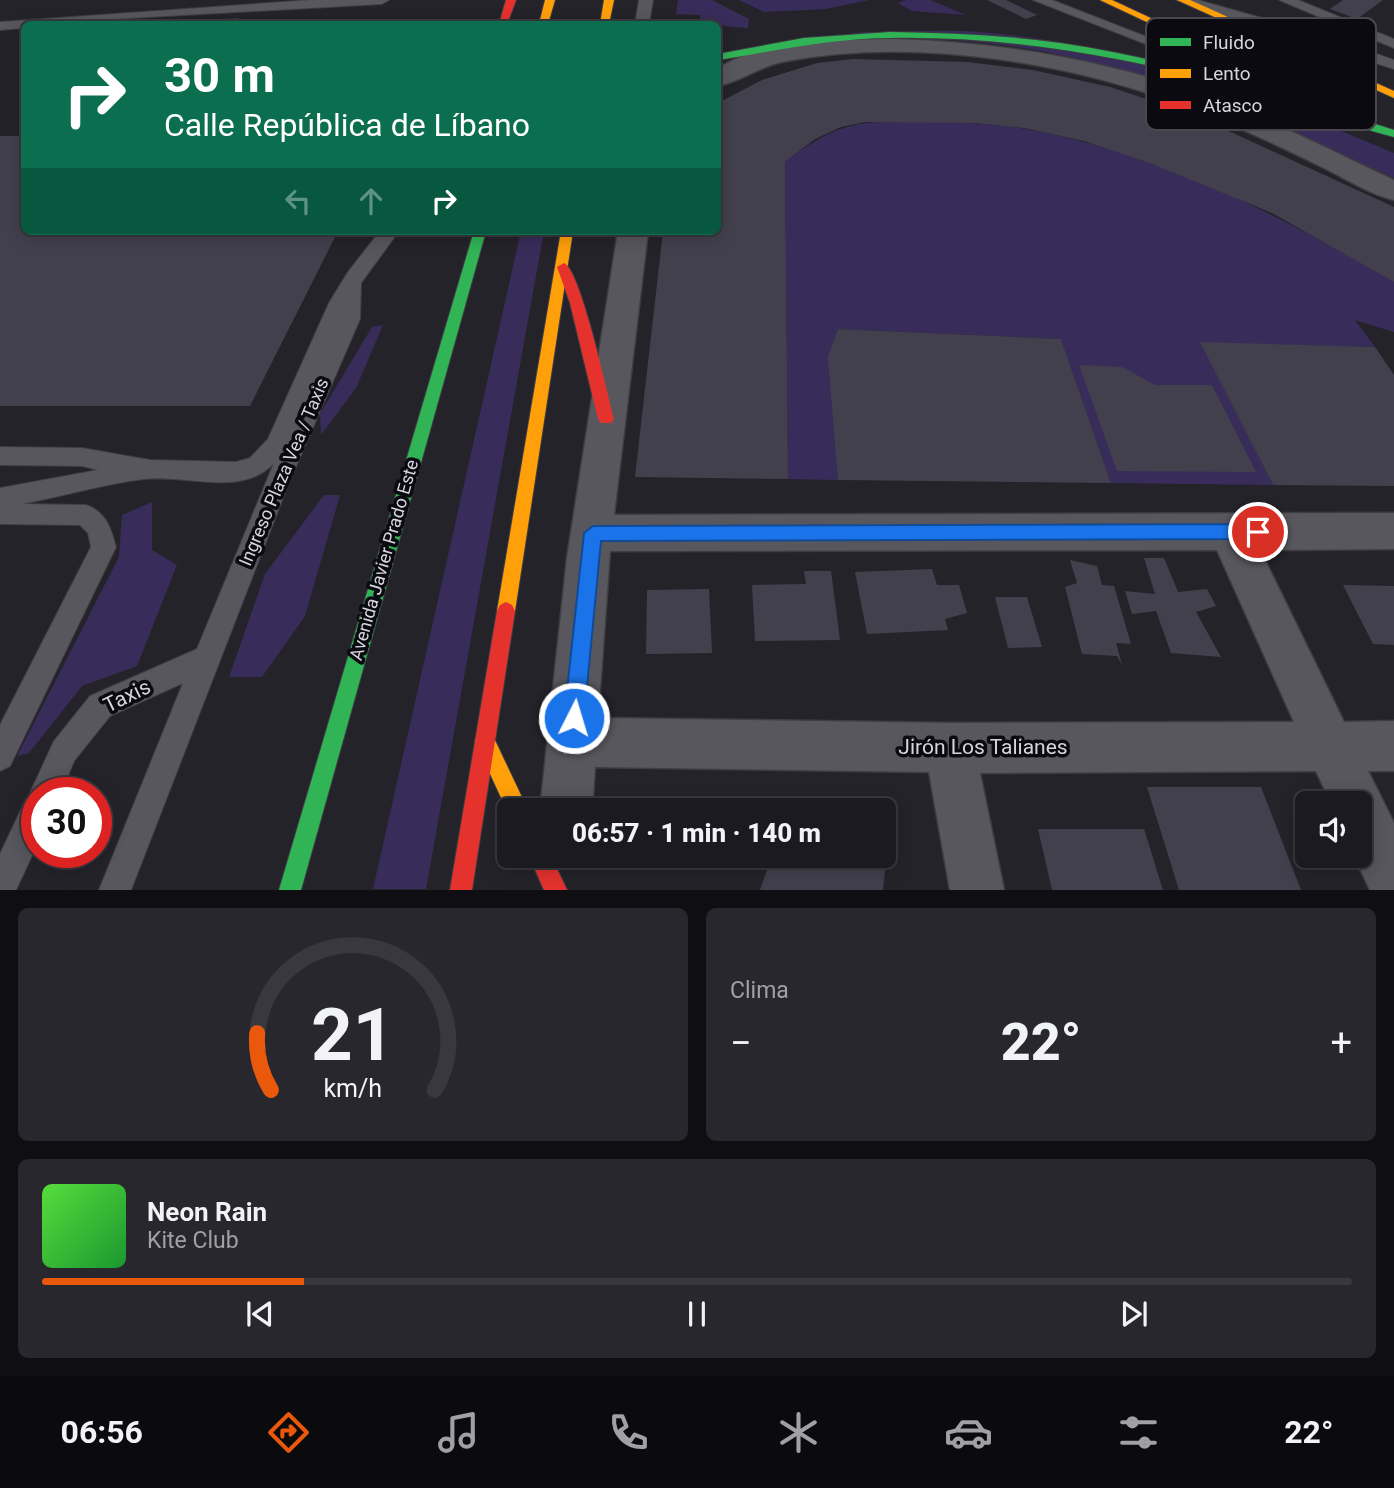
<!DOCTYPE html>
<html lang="es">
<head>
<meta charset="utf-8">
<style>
	:root { --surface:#1b1a20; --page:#28272d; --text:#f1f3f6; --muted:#a0a1a5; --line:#39383e; --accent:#ea580c }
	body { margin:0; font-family:Roboto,sans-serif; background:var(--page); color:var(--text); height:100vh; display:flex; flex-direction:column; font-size:26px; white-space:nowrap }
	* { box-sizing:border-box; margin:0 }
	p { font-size:23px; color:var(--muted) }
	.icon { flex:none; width:38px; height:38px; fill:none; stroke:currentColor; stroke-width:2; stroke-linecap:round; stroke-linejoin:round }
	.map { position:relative; height:890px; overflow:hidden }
	.sheet { display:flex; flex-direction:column; gap:18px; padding:18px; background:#0f0e12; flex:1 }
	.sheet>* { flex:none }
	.guide { position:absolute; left:21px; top:21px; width:700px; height:214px; border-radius:10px; box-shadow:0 4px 18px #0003,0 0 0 2px var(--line); background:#0b6e4f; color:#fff; overflow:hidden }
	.buttons { position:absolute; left:1295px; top:791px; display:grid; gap:14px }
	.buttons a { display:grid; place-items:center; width:77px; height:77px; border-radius:10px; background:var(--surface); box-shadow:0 4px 18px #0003,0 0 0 2px var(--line); font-size:35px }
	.speed { position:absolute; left:21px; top:777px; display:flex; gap:14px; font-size:35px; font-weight:700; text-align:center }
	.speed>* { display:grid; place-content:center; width:91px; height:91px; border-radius:50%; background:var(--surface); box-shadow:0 4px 18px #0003,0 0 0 2px var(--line); line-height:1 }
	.speed .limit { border:10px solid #d22; background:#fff; color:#111 }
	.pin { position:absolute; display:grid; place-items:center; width:60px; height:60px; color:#fff; margin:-30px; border:4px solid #fff; border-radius:50%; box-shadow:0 2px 7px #0007 }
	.me { position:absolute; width:77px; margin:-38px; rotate:5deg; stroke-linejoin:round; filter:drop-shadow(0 0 5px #0008) }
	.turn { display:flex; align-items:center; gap:24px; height:147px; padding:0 28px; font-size:32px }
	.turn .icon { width:91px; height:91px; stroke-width:2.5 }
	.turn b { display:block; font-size:49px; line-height:60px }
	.lanes { display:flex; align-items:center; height:66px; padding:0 28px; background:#0003; justify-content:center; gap:35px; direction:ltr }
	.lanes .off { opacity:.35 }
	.big { font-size:52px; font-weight:800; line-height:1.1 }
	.sheet .card { flex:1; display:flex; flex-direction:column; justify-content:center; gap:10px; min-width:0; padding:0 24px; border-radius:10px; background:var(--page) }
	.sheet .dial { align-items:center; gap:0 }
	.dial svg { height:182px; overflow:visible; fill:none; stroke:var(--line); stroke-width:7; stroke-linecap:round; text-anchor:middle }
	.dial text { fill:var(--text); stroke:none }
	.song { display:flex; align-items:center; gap:21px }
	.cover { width:84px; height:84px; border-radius:10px; background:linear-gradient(135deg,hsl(110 70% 55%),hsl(130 70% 35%)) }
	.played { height:7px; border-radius:4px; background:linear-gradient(90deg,var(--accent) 20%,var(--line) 20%) }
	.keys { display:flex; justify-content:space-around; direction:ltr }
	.heat { display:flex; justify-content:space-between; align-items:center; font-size:38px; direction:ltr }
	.sheet .tiles { flex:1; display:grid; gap:18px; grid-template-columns:1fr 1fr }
	.card:last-child { grid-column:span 2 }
	.trip { position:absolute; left:497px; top:798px; width:399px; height:70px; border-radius:10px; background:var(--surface); box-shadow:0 4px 18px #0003,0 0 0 2px var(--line); font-weight:800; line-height:70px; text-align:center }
	.tabs { display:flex; height:112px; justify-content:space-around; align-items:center; background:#0b0a0d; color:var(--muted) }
	.tabs .icon { width:49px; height:49px }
	.tabs .on { color:var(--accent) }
	.tabs b { font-size:32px; color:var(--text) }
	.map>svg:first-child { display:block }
	.green { fill:#382d5a }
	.building { fill:#42404d }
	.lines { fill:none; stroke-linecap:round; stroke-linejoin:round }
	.lane-casing { stroke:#3e3d43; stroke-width:2 }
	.street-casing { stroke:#3e3d43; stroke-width:3 }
	.fast-casing { stroke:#3e3d43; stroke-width:2 }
	.slow-casing { stroke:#3e3d43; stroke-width:2 }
	.jam-casing { stroke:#3e3d43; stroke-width:2 }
	.lane { fill:#58575d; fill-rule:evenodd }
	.street { fill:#58575d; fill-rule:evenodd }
	.fast { fill:#30b455; fill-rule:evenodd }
	.slow { fill:#ff9f0a; fill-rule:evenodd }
	.jam { fill:#e5322d; fill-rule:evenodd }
	.route { fill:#1a73e8; stroke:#114b97; stroke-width:2 }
	.labels { text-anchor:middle; stroke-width:7; stroke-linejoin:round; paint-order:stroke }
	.street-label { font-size:18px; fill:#d6d4de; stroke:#0b0a10 }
	.near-street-label { font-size:21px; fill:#d6d4de; stroke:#0b0a10 }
	.key { fill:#0b0a10; stroke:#48474e; stroke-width:2 }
	.key-label { font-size:19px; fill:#d6d4de }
</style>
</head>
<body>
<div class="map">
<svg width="1394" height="890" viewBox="0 0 1394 890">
	<rect width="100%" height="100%" fill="#24232a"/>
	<g class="green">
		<path d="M678 0H712L749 19 748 28 701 24 700 15 676 14Z"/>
		<path d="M739 0H869L826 9 764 12Z"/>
		<path d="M906 0H930L966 15 912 11 898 3Z"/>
		<path d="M863 32C902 32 942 29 981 32 1126 44 1261 97 1394 153V178C1251 114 1107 48 949 40 893 38 839 45 783 44Z"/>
		<path d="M924 121C958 123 992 123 1026 129 1157 152 1280 215 1394 282V332L1355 320 1375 347 1201 343 1273 485 1111 483 1061 339 839 329 838 480 788 479 785 162C841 120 857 122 924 121Z"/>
		<path d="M521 231H544L426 889H373Z"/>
		<path d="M383 325 356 388 321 435 320 414 372 327Z"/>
		<path d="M324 495H340L305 616 262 677H229L265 574Z"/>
		<path d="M152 502V550L177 565 137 666 82 686 29 753 17 756 119 557 122 515Z"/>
	</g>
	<g class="building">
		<path d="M987 0H1006L1037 15 1026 19Z"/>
		<path d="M1343 0H1383L1357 19 1330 9Z"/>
		<path d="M239 18 237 24H181V23Z"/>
		<path d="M853 59 968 62 1033 70 1110 87 1194 115 1394 207V282L1272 213 1150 163 1084 141 1024 128 975 123 865 122 841 127 815 139 785 162 788 479 635 477 663 231H718V103L762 80 817 63Z"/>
		<path d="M0 136H24V231H338L250 406H0Z"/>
		<path d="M838 329 1061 339 1111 483 838 480 828 357Z"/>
		<path d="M1200 342 1375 347 1394 375V486L1273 485Z"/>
		<path d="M1079 365 1122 367 1155 385H1212L1256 472 1117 471Z"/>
		<path d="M1144 558H1164L1178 592 1207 589 1216 606 1196 612 1221 657 1171 653 1156 611 1132 614 1125 591 1155 594Z"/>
		<path d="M1070 560 1097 566 1102 585 1114 586 1131 644 1116 643 1122 665 1117 656 1082 654 1065 587 1077 583Z"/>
		<path d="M932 569 937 585H959L967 613 945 619 948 630 867 634 855 572Z"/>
		<path d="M804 571H831L840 640 755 641 752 585 806 584Z"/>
		<path d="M1343 585 1394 586V645L1373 644Z"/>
		<path d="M709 589 712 653 646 654 647 590Z"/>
		<path d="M995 597H1027L1042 647 1008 648Z"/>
		<path d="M1147 787H1261L1301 890H1179Z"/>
		<path d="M1038 829H1144L1163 890H1052Z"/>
		<path d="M888 839 883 890H760L772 856H884V841Z"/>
	</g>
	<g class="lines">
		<g class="lane-casing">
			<g id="lane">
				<path d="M311 0H389L382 4 24 24V28L0 30V22Z"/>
				<path d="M639 0H653L649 24H635Z"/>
				<path d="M1033 0H1052L1260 81 1258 84H1248Z"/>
				<path d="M1176 0H1198L1329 37 1394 60V69Z"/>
				<path d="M1279 0H1298L1394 39V48Z"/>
				<path d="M380 231H399L361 283 360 319 288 485 131 890H99L183 683 110 716 74 761 61 793H37V845L16 890H0V854L26 799 32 797 30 793 54 741 90 696 197 649 274 463C242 498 185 474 144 479 104 484 63 496 22 504L86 505C106 512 111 528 116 547L10 766 0 771V725L91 547 88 533 80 525 0 524V488L98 470 82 466 0 465V447L82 448 150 460 236 462 250 458 268 439 329 303 348 272Z"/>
			</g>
		</g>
		<g class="street-casing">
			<g id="street">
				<path d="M893 39C998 42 1101 59 1200 94 1267 117 1330 150 1394 180V200C1370 194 1348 180 1326 169 1288 150 1250 132 1210 116 1084 64 917 35 782 62 759 67 739 82 718 86V68C767 38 837 40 893 39Z"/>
				<path d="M618 231H648L614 515 1394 513V549L1260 550 1344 722 1394 721V771H1368L1394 823V890H1370L1354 856H1360V803H1331L1316 771 980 773 1004 890H950L929 772 595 767 592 810H540L567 558ZM1217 550 1294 722 950 723 598 718 610 551Z"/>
			</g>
		</g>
		<g class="fast-casing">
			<g id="fast">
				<path d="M890 32C947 33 1003 35 1060 43 1174 60 1285 95 1394 130V137C1338 122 1283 101 1227 85 1118 55 1004 36 891 38 832 38 776 51 718 60V54L804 38Z"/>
				<path d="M474 231H486L301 890H279Z"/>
			</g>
		</g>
		<g class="slow-casing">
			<g id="slow">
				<path d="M545 0H555L548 24H539Z"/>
				<path d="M604 0H614L609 24H600Z"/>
				<path d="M1100 0H1112L1245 62 1236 64Z"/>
				<path d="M1177 0H1190L1394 91V98Z"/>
				<path d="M561 231H573L515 611 512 617 506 620 500 617 497 611Z"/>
				<path d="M485 731 492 734 528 810H509V815L475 741 478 734Z"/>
			</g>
		</g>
		<g class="jam-casing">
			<g id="jam">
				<path d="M506 0H516L507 24H499Z"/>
				<path d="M564 263C580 269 608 396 614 419L611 423H601L598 419 570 303 557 267Z"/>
				<path d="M506 602 512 605 515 611 472 890H450L497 611 500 605Z"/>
				<path d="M529 856H551L567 890H544Z"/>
			</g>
		</g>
		<use href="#lane" class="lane"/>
		<use href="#street" class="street"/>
		<use href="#fast" class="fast"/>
		<use href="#slow" class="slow"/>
		<use href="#jam" class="jam"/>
	</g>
	<path class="route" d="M1258 524 1266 532 1258 539 601 541 584 718 581 725 574 728 567 725 564 718 584 533 593 526Z"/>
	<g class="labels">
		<g class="street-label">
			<text transform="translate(284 472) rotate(-67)" y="6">Ingreso Plaza Vea / Taxis</text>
			<text transform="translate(384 560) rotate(-74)" y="6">Avenida Javier Prado Este</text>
		</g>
		<g class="near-street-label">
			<text transform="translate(127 696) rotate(-26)" y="7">Taxis</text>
			<text x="983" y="754">Jirón Los Talianes</text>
		</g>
	</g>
	<rect x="1146" y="18" width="230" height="112" rx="10" class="key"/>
	<rect x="1160" y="38" width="31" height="8" fill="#30b455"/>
	<rect x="1160" y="69" width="31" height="9" fill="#ff9f0a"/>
	<rect x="1160" y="101" width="31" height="8" fill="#e5322d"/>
	<g class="key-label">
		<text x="1203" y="49">Fluido</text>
		<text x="1203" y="80">Lento</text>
		<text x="1203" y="112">Atasco</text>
	</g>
</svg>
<div class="buttons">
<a><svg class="icon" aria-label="sound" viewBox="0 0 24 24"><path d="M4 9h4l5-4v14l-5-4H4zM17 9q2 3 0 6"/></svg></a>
</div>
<div class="speed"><div class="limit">30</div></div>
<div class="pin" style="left:1258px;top:532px;background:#d93025"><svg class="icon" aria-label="arrive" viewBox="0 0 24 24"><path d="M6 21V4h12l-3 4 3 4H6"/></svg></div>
<svg class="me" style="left:574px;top:718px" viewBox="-20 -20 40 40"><circle r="17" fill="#1a73e8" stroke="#fff" stroke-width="3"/><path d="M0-11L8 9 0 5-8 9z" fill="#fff"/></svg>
<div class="trip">06:57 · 1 min · 140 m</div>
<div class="guide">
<div class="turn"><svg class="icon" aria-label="right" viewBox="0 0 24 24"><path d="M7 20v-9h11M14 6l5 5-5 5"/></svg><div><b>30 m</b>Calle República de Líbano</div></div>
<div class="lanes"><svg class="icon off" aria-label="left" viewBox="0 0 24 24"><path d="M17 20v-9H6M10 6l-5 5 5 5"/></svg><svg class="icon off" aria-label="ahead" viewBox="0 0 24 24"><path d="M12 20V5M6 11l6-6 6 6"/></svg><svg class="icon" aria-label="right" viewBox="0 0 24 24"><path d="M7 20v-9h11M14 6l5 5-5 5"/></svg></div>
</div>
</div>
<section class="sheet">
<div class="tiles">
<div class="card dial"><svg viewBox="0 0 100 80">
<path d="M14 69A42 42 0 1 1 86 69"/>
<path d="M14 69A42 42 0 0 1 8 44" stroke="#ea580c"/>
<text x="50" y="56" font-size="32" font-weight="700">21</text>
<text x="50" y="72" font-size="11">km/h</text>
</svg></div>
<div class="card"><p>Clima</p>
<div class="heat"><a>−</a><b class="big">22°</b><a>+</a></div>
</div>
<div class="card">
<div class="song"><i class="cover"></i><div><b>Neon Rain</b><p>Kite Club</p></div></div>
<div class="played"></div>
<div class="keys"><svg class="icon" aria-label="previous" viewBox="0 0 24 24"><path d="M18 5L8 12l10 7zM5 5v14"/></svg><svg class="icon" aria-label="pause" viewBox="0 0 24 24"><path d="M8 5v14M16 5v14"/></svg><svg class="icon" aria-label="next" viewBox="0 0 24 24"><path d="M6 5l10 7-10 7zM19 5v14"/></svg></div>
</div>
</div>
</section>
<nav class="tabs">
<b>06:56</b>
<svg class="icon on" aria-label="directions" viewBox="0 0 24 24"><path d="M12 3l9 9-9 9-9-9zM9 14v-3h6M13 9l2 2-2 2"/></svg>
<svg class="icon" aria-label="music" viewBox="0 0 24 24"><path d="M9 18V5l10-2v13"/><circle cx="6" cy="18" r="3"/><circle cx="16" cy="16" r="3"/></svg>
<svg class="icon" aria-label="phone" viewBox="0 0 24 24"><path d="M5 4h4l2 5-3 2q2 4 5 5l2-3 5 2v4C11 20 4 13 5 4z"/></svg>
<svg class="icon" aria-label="climate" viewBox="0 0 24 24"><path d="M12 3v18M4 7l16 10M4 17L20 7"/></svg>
<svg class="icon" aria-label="car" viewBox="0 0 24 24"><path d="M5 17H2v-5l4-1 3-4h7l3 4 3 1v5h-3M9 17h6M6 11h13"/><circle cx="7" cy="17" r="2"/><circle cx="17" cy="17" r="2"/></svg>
<svg class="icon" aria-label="filters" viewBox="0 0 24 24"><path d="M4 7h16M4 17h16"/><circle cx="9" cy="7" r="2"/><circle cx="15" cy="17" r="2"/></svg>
<b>22°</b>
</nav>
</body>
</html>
